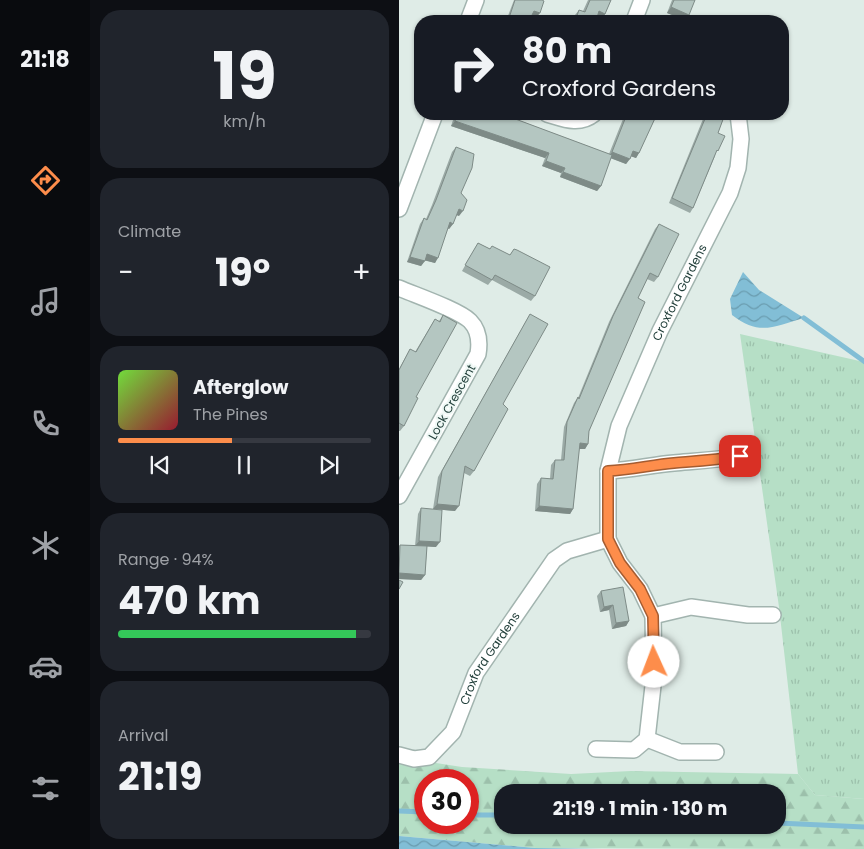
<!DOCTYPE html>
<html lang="en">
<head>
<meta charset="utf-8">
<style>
	:root { --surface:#171b24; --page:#20242c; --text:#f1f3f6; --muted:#9ea1a6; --line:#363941; --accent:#fd8d4b }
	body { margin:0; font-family:Poppins,sans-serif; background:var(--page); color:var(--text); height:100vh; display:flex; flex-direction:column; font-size:19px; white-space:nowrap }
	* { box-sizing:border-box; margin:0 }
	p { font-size:16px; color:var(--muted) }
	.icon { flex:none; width:28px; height:28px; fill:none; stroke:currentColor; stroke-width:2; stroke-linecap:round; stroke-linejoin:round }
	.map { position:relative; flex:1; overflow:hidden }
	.drawer { display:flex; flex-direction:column; gap:10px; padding:10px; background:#0d0f14; width:309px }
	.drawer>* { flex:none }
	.top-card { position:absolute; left:15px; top:15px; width:375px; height:105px; border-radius:20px; box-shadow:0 1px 4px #0004; background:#171b24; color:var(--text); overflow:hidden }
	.speed { position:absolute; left:15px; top:769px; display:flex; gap:10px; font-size:25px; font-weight:700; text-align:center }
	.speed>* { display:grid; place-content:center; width:65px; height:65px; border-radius:50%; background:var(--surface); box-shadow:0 1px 4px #0004; line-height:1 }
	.speed .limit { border:8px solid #d22; background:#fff; color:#111 }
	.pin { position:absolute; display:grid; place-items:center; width:42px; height:42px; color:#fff; margin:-21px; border-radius:10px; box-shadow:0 2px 8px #0006 }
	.me { position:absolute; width:55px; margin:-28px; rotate:358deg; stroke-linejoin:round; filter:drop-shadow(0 0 4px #0008) }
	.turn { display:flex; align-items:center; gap:18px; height:105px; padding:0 25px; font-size:22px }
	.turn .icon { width:65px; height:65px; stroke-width:2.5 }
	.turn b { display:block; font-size:35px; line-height:42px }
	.big { font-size:38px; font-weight:700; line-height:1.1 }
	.drawer .widget { flex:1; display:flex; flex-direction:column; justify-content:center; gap:8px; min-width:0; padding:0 18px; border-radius:20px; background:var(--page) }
	.drawer .dial { align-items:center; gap:0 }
	.dial b { font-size:65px; line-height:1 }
	.song { display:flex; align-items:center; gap:15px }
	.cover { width:60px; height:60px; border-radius:8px; background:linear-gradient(135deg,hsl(100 70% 55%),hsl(350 70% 35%)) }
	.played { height:5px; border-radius:2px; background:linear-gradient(90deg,var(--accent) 45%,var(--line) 45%) }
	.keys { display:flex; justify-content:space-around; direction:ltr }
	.heat { display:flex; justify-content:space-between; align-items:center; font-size:28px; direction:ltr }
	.charge { height:8px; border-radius:4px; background:linear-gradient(90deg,#34c759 94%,var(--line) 0) }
	.trip { position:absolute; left:95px; top:784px; width:292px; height:50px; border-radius:20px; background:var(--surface); box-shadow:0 1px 4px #0004; font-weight:700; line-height:50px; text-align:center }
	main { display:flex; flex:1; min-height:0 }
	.dock { display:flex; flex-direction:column; width:90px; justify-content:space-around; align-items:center; background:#090b0e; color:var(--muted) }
	.dock .icon { width:35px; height:35px }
	.dock .current { color:var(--accent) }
	.dock b { font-size:22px; color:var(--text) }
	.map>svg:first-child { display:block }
	.grass { fill:url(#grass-tufts) }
	.forest { fill:url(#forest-firs); fill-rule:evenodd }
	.water { fill:url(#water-waves) }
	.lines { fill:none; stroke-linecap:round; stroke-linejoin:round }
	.stream { stroke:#82bed6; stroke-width:5 }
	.minor-casing { stroke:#a2b4af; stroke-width:18 }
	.minor { stroke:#fff; stroke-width:15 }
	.wall { fill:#9baaa6 }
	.shaded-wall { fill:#7e8b87 }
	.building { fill:#b4c6c1; stroke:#7e8b87 }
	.route-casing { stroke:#a45c31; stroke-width:12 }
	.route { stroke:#fd8d4b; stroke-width:9 }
	.labels { text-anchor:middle; stroke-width:4; stroke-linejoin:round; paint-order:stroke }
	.street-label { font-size:12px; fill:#1f3d38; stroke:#eff8f5 }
</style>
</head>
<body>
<main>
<nav class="dock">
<b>21:18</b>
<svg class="icon current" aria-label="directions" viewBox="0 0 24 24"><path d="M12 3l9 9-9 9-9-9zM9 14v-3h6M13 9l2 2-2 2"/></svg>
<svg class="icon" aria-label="music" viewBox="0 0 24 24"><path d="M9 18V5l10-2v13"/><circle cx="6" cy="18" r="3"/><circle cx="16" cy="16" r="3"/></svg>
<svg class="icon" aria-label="phone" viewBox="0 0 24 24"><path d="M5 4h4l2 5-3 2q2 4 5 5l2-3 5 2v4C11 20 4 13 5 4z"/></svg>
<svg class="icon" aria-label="climate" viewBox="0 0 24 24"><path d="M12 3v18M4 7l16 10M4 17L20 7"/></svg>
<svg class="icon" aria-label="car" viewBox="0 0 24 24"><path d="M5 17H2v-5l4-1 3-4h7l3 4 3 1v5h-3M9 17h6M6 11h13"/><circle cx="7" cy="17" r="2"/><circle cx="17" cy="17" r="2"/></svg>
<svg class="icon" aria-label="filters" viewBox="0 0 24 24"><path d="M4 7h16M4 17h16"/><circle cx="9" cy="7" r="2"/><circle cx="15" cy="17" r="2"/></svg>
</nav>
<section class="drawer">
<div class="widget dial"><b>19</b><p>km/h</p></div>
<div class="widget"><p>Climate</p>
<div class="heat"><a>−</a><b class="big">19°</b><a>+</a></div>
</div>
<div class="widget">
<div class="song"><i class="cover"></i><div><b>Afterglow</b><p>The Pines</p></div></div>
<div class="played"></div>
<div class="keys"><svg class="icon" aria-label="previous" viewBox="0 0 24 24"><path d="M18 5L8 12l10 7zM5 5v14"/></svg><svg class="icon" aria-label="pause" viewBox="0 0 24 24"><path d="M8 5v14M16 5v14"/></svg><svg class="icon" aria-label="next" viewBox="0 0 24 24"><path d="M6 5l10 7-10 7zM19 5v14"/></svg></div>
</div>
<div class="widget"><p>Range · 94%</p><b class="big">470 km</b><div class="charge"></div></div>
<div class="widget"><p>Arrival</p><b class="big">21:19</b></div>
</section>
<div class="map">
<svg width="466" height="849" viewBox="0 0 466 849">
	<defs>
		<pattern id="grass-tufts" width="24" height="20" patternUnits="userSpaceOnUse" patternTransform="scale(1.25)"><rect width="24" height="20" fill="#b6dfc6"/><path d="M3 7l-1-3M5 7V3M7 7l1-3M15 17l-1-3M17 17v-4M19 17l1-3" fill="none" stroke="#9cc0ab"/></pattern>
		<pattern id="forest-firs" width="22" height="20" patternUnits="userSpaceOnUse" patternTransform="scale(1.25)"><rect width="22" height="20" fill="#b6dfc6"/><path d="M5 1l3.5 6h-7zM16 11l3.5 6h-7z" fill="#9cc0ab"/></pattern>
		<pattern id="water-waves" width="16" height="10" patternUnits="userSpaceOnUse" patternTransform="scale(1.25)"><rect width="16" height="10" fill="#82bed6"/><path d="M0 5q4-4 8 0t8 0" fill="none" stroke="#6a9caf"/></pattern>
	</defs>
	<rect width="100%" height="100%" fill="#dfece7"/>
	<path class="grass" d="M341 334 465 362V799L416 795 399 774 380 607Z"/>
	<path class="forest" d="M0 762 37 763 63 767 172 774 232 771 399 774 416 795 465 799V849L137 848 0 836ZM26 780H69V822H26ZM104 792H379V825H104Z"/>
	<g class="water">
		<path d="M344 272 360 290 405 318C374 327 360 336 333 315L331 299Z"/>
		<path d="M0 836 136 848 203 849H0Z"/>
	</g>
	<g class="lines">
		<g class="stream">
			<path d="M405 318 466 362"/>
			<path d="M0 811 26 812"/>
			<path d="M69 815H104"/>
			<path d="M379 823 466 827"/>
		</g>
		<g class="minor-casing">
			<g id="minor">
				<path d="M69 21 77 0"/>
				<path d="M235 21 243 0"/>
				<path d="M148 114C165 119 180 126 195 114"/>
				<path d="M0 209 36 114"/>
				<path d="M0 288C16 295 60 310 71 321 80 330 81 342 79 354L0 496"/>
				<path d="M209 471C231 470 253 465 275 463 298 461 318 460 341 456"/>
				<path d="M254 616 292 607 349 615H374"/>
				<path d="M248 739 281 752H317"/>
				<path id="s1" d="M197 749 235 750 248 739 255 677 254 616 241 589 221 563 209 539V471L220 426 261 331 331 193 339 168 342 139 339 114"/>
				<path id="s2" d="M0 755 15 759 30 757 54 732 77 673 155 560 168 551 209 539"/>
			</g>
		</g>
		<use href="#minor" class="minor"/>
	</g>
	<g class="wall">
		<path d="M115 0H143L137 18 132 16 130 21H107Z"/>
		<path d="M189 0H212L206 14 203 19 198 17 197 21H174L176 15 180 10 184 11Z"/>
		<path d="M273 0H296L286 20 268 13Z"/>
		<path d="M56 114H103L210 154 226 114H258L240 153 237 158 232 156 227 164 211 158 202 186 198 191 161 177 162 173 143 166 146 158 52 126Z"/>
		<path d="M306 114H326L319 133 316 156 294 208 291 213 270 203Z"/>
		<path d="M57 147 62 193 60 216 57 215 54 224 50 229 49 228 36 263 26 260 22 266 8 262 21 224 25 218 27 219 33 205 53 152Z"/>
		<path d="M260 224 259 277 255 282 248 279 239 298 190 431 189 444 186 449H180L174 509 171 514 136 511 138 484 142 478 151 479 152 465 156 460H162L165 427 175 403 179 397V398L210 322 256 229Z"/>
		<path d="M79 243 91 249 111 255 115 249 136 296 132 301 93 280 89 285 63 271Z"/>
		<path d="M131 314 104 404 75 471 71 476 65 473 56 511 34 509 39 477Z"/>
		<path d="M44 315 17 397 5 426 1 431H0V369L11 349 16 352 36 319 40 321Z"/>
		<path d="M22 508 37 547 28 546 26 575 22 580 0 579V546L1 545 16 546 19 514Z"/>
		<path d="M202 591 230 621 227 626 213 629 210 610 201 612 198 596Z"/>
	</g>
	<g class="shaded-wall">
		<path d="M272 7 290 15 286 20 268 13Z"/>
		<path d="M135 11 141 13 137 18 131 16Z"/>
		<path d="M200 11 206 14 203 19 197 17Z"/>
		<path d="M56 121 150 153 146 158 52 126Z"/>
		<path d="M234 151 240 153 237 158 231 156Z"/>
		<path d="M213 152 231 159 227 164 209 157Z"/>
		<path d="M147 161 166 168 162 173 143 166Z"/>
		<path d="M164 172 202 186 198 191 161 177Z"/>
		<path d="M60 209 64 211 60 216 56 214Z"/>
		<path d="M51 222 54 224 50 229 47 227Z"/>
		<path d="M28 254 39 258 36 263 24 260Z"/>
		<path d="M11 257 26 261 22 266 8 262Z"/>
		<path d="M181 443 189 444 186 449H177Z"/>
		<path d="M38 504 60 506 56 511 34 509Z"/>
		<path d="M140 506 174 509 171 514 136 511Z"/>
		<path d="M20 541 41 542 37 547 16 546Z"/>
		<path d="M0 573 26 575 22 580 0 579Z"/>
		<path d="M214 605 210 610 201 612 205 607Z"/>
		<path d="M230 621 227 626 213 629 217 623Z"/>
	</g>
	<g class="building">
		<path d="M116 0H143L145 1 141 13 135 11 130 21H109Z"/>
		<path d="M191 0H212L206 14 200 11 197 21H176L180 10 186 12Z"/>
		<path d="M275 0H296L290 15 272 7Z"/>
		<path d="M58 114H103L213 155 202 186 164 172 166 168 147 161 150 153 56 121Z"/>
		<path d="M228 114H258L240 153 234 151 231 159 213 152Z"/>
		<path d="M308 114H326L319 133 326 136 319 151 318 150 294 208 273 198Z"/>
		<path d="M57 147 75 154 73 168 62 193 68 200 64 211 60 209 54 224 51 222 39 258 28 254 26 261 11 257 25 218 28 220 37 200Z"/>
		<path d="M260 224 280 234 259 277 251 273 239 298 246 302 190 431 189 444 181 443 174 509 140 506 142 478 154 479 156 460H165L168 422 179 397 180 399 214 316Z"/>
		<path d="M79 243 91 249 93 246 111 255 115 249 118 250 151 267 136 296 96 275 93 280 66 265Z"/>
		<path d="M131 314 149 324 104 404 109 409 75 471 66 466 60 506 38 504 43 471Z"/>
		<path d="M44 315 58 323 17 397 19 398 5 426 0 423V370L11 349 17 352 36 319 41 322Z"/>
		<path d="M22 508 43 510 41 542 20 541Z"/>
		<path d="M1 545 28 546 26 575 0 573Z"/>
		<path d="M0 580 4 582 0 589Z"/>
		<path d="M224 587 230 621 217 623 214 605 205 607 202 591Z"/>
	</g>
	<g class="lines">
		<g class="route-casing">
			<path id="route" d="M255 662 254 616 241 589 221 563 209 539V471C231 470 253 465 275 463 299 461 317 460 341 456"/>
		</g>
		<use href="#route" class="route"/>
	</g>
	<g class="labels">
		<g class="street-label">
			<text dy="4" stroke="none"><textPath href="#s1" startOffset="529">Croxford Gardens</textPath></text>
			<text transform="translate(53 402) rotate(-61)" y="4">Lock Crescent</text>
			<text dy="4" stroke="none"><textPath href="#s2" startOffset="148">Croxford Gardens</textPath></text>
		</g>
	</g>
</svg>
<div class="speed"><div class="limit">30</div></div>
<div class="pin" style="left:341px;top:456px;background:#d93025"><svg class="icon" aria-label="arrive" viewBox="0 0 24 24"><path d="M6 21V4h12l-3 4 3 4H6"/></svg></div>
<svg class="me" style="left:255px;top:662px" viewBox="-20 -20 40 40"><circle r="19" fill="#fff"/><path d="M0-13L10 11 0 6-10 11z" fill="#fd8d4b"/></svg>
<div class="trip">21:19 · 1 min · 130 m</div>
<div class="top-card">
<div class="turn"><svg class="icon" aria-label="right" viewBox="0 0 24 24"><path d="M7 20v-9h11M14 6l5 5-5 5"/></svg><div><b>80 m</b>Croxford Gardens</div></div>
</div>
</div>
</main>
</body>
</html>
